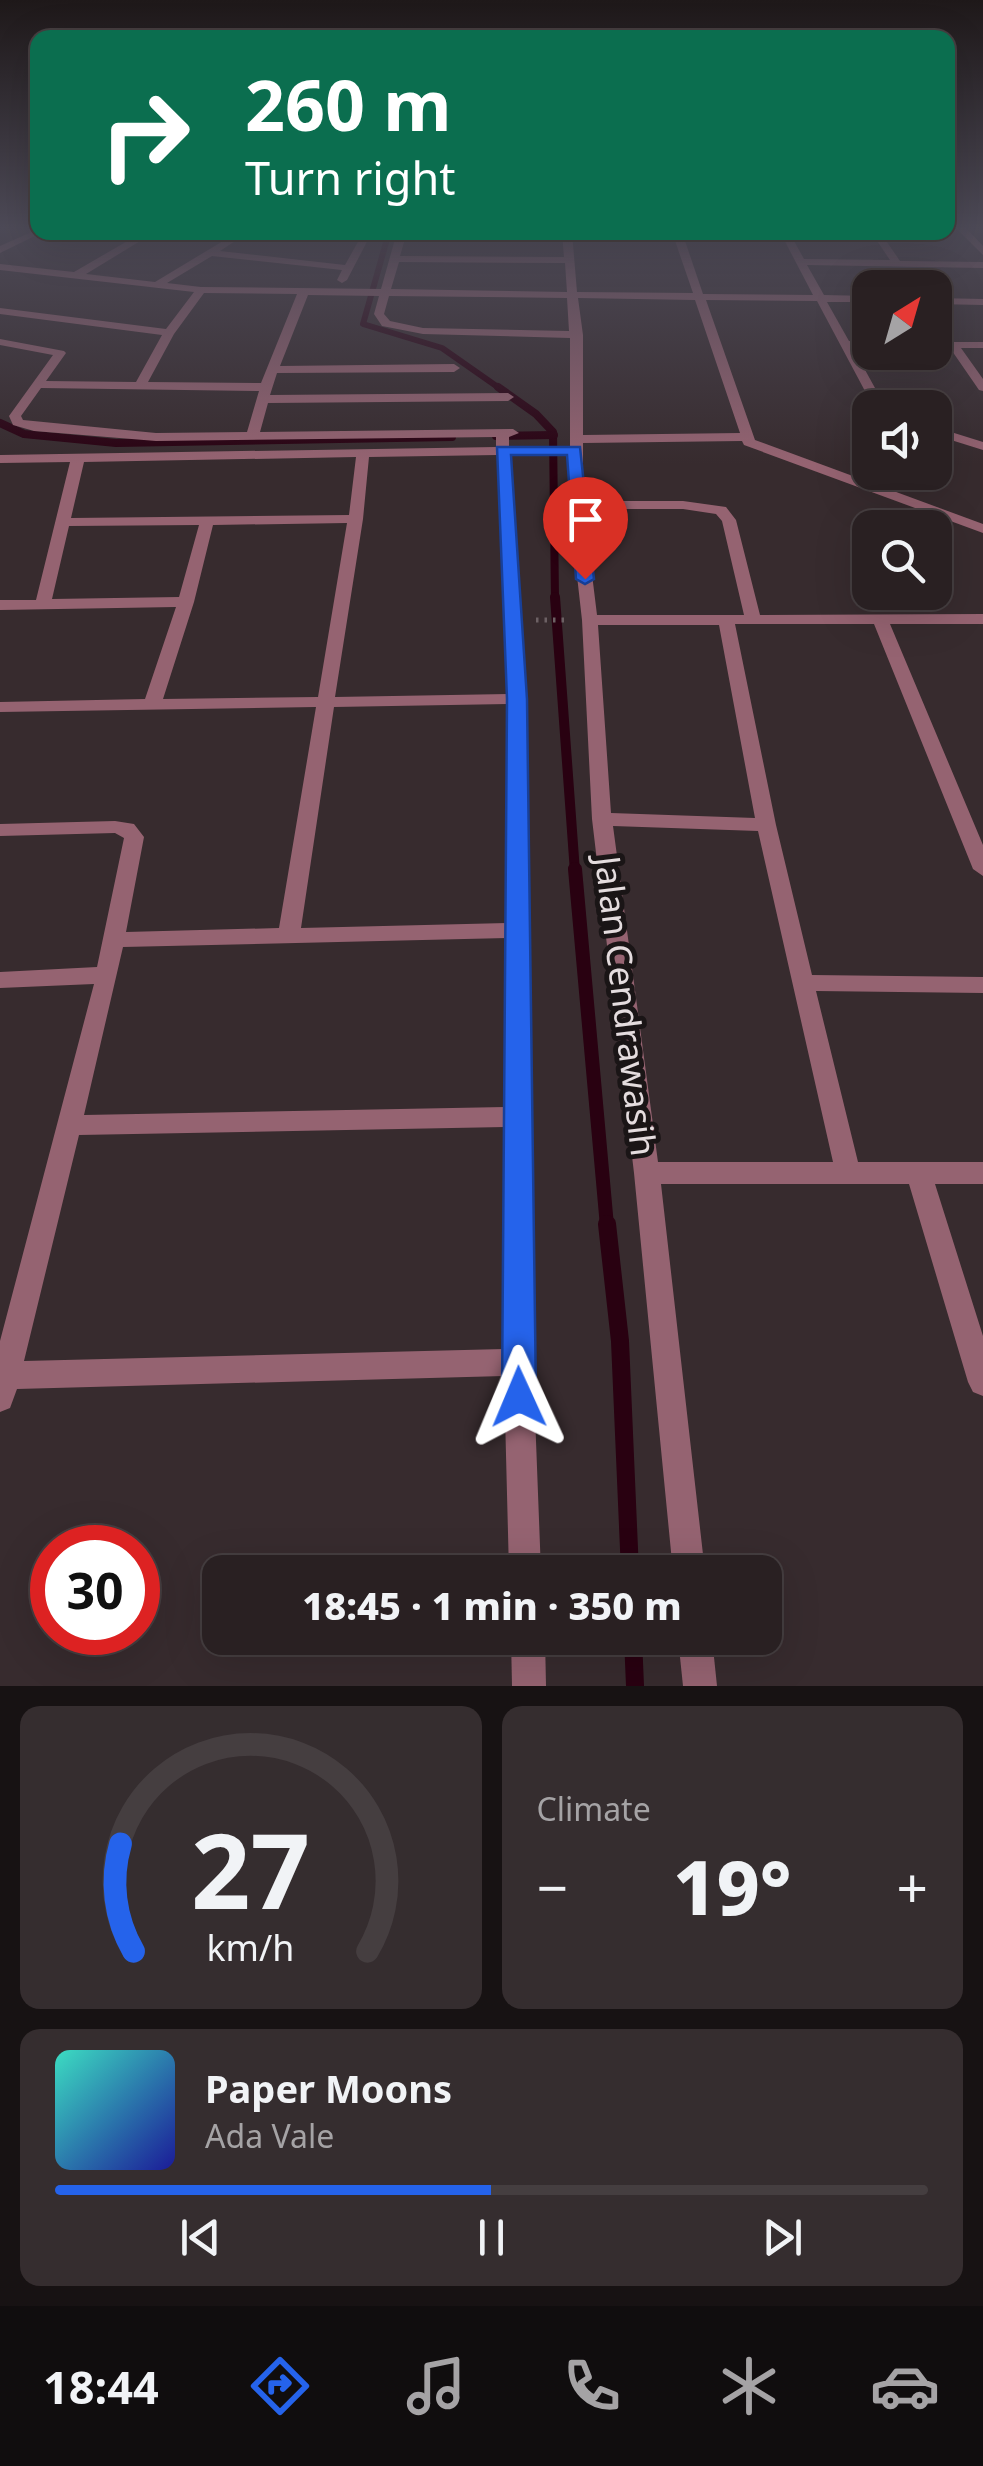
<!DOCTYPE html>
<html lang="en">
<head>
<meta charset="utf-8">
<style>
	:root { --surface:#292022; --page:#352d2f; --text:#f1f3f6; --muted:#a5a3a5; --line:#453e40; --accent:#2563eb }
	body { margin:0; font-family:"Noto Sans",sans-serif; background:var(--page); color:var(--text); height:100vh; display:flex; flex-direction:column; font-size:38px; white-space:nowrap }
	* { box-sizing:border-box; margin:0 }
	p { font-size:32px; color:var(--muted) }
	.icon { flex:none; width:55px; height:55px; fill:none; stroke:currentColor; stroke-width:2; stroke-linecap:round; stroke-linejoin:round }
	.map { position:relative; height:1686px; overflow:hidden }
	.drawer { display:flex; flex-direction:column; gap:20px; padding:20px; background:#171213; flex:1 }
	.drawer>* { flex:none }
	.guide { position:absolute; left:30px; top:30px; width:925px; height:210px; border-radius:20px; box-shadow:0 10px 40px #0002,0 0 0 2px var(--line); background:#0b6e4f; color:#fff; overflow:hidden }
	.needle { width:65px; rotate:37deg }
	.controls { position:absolute; left:852px; top:270px; display:grid; gap:20px }
	.controls a { display:grid; place-items:center; width:100px; height:100px; border-radius:20px; background:var(--surface); box-shadow:0 10px 40px #0002,0 0 0 2px var(--line); font-size:50px }
	.speed { position:absolute; left:30px; top:1525px; display:flex; gap:20px; font-size:50px; font-weight:700; text-align:center }
	.speed>* { display:grid; place-content:center; width:130px; height:130px; border-radius:50%; background:var(--surface); box-shadow:0 10px 40px #0002,0 0 0 2px var(--line); line-height:1 }
	.speed .limit { border:15px solid #d22; background:#fff; color:#111 }
	.pin { position:absolute; display:grid; place-items:center; width:85px; height:85px; color:#fff; margin:-102px -42px; border-radius:50% 50% 50% 0; rotate:-45deg; box-shadow:0 0 10px #0007 }
	.pin .icon { rotate:45deg }
	.me { position:absolute; width:110px; margin:-55px; rotate:359deg; stroke-linejoin:round; filter:drop-shadow(0 0 8px #0008) }
	.turn { display:flex; align-items:center; gap:35px; height:210px; padding:0 50px; font-size:45px }
	.turn .icon { width:130px; height:130px; stroke-width:2.5 }
	.turn b { display:block; font-size:70px; line-height:85px }
	.big { font-size:75px; font-weight:800; line-height:1.1 }
	.drawer .card { flex:1; display:flex; flex-direction:column; justify-content:center; gap:15px; min-width:0; padding:0 35px; border-radius:20px; background:var(--page) }
	.drawer .dial { align-items:center; gap:0 }
	.dial svg { height:260px; overflow:visible; fill:none; stroke:var(--line); stroke-width:7; stroke-linecap:round; text-anchor:middle }
	.dial text { fill:var(--text); stroke:none }
	.song { display:flex; align-items:center; gap:30px }
	.cover { width:120px; height:120px; border-radius:15px; background:linear-gradient(135deg,hsl(170 70% 55%),hsl(240 70% 35%)) }
	.played { height:10px; border-radius:5px; background:linear-gradient(90deg,var(--accent) 50%,var(--line) 50%) }
	.keys { display:flex; justify-content:space-around; direction:ltr }
	.heat { display:flex; justify-content:space-between; align-items:center; font-size:55px; direction:ltr }
	.drawer .tiles { flex:1; display:grid; gap:20px; grid-template-columns:1fr 1fr }
	.card:last-child { grid-column:span 2 }
	.trip { position:absolute; left:202px; top:1555px; width:580px; height:100px; border-radius:20px; background:var(--surface); box-shadow:0 10px 40px #0002,0 0 0 2px var(--line); font-weight:800; line-height:100px; text-align:center }
	.menu { display:flex; height:160px; justify-content:space-around; align-items:center; background:#100d0e; color:var(--muted) }
	.menu .icon { width:70px; height:70px }
	.menu .selected { color:var(--accent) }
	.menu b { font-size:45px; color:var(--text) }
	.map>svg:first-child { display:block }
	.lines { fill:none; stroke-linecap:round; stroke-linejoin:round }
	.stream-far4 { stroke:#290111; stroke-width:6 }
	.stream-far3 { stroke:#290111; stroke-width:8 }
	.stream-far2 { stroke:#290111; stroke-width:10 }
	.stream-far1 { stroke:#290111; stroke-width:14 }
	.stream { stroke:#290111; stroke-width:18 }
	.path { stroke:#6c6164; stroke-width:5; stroke-dasharray:2.5 6; stroke-linecap:butt }
	.minor { fill:#956371; fill-rule:evenodd }
	.route { fill:#2563eb; stroke:#184099; stroke-width:2.5 }
	.labels { text-anchor:middle; stroke-width:10; stroke-linejoin:round; paint-order:stroke }
	.street-label { font-size:35px; fill:#e4dcde; stroke:#1a1516 }
</style>
</head>
<body>
<div class="map">
<svg width="983" height="1686" viewBox="0 0 983 1686">
	<rect width="100%" height="100%" fill="#372b2e"/>
	<g class="lines">
		<path class="stream-far4" d="M389 232 363 324 442 348 502 390"/>
		<g class="stream-far3">
			<path d="M498 387 536 414 553 432 555 600"/>
			<path d="M0 423 24 434 116 443 452 437"/>
			<path d="M496 436 554 435"/>
		</g>
		<path class="stream-far2" d="M555 597 575 872"/>
		<path class="stream-far1" d="M575 869 607 1226"/>
		<g class="stream">
			<path d="M607 1224 620 1341 630 1572"/>
			<path d="M633 1638 635 1686"/>
		</g>
		<path class="path" d="M536 620H564"/>
		<g class="minor">
			<path d="M956 228H966L983 246V255Z"/>
			<path d="M36 230 43 232 0 253V246Z"/>
			<path d="M143 232H155L86 274 155 282 238 232H249L220 251 345 265 359 240 307 232H372L347 280 342 283 337 280 342 270 212 256 167 283 201 287 381 289 397 232H407L400 256 564 257 562 232H572L577 292 693 293 672 232H682L703 294 813 295 780 232H789L804 259 890 260 871 232H880L900 261 983 262V268L807 265 824 295 870 296V302H827L849 341 870 342V348H853L886 408H874L817 301 706 300 755 440 983 524V533L744 445 742 441 583 443V501H683L726 507 736 520 760 615 983 614V624H890L983 845V876L973 869 874 624H735L776 825 812 975 983 977V993L816 991 858 1162H983V1184H935L983 1336V1396L973 1392 968 1382 909 1184H661L705 1572H673L634 1173 592 819 582 620 569 505 570 454 510 455 526 699 533 1362 541 1572H509L504 1376 17 1389 10 1408 0 1412V1341L94 984 0 988V972L97 967 124 838 115 833 0 836V824L115 821 134 824 144 837 126 932 279 928 316 707 0 712V702L145 699 176 607 0 610V600H36L70 462 0 463V455L496 447V437L156 441 34 431 13 425 9 416 53 355 0 345V339L64 351 66 353 46 381 136 382 162 335 0 314V308L166 329 194 292 0 270V264L74 272ZM399 262 565 263 567 292 391 289ZM204 293 297 294 261 383 148 382 174 334ZM308 295 379 296 374 314 382 326 423 334 570 338V446L509 447V437L519 433 513 429 260 432 268 403 508 401 514 397 508 393 270 395 277 373 454 372 460 368 454 364 280 366ZM389 296 567 298 569 331 423 328 390 321 384 314ZM578 298 695 300 740 433 583 435V335ZM41 388 259 391 247 432 156 433 23 420 21 416ZM497 455 508 694 335 697 363 519 369 457ZM356 457 349 515 71 518 84 462ZM584 509H683L716 514 722 521 744 615H597ZM347 523 318 697 163 699 194 602 213 525ZM199 525 179 597 52 599 69 526ZM598 625H719L755 818 611 813ZM508 704 507 923 301 928 334 707ZM613 826 758 831 833 1162H658ZM507 938 505 1107 84 1115 123 947ZM505 1127 504 1349 24 1361 79 1135Z"/>
			<path d="M935 298 983 299V305L935 304Z"/>
			<path d="M935 342H983V348H961L983 379V391L979 390 950 348H935Z"/>
			<path d="M935 427 983 442V450L935 435Z"/>
			<path d="M511 1638H545L546 1686H512Z"/>
			<path d="M678 1638H712L717 1686H683Z"/>
		</g>
	</g>
	<linearGradient id="sky" x2="0" y2="1"><stop stop-color="#1e1819"/><stop offset="0.49" stop-color="#4d4a57"/><stop offset="1" stop-color="#4d4a57" stop-opacity="0"/></linearGradient>
	<rect width="983" height="464" fill="url(#sky)"/>
	<path class="route" d="M497 447H580L594 579 585 584 576 579 567 455H511L527 699 536 1397 531 1409 519 1413 507 1409 502 1397 507 699Z"/>
	<g class="labels">
		<g class="street-label">
			<text transform="translate(625 1006) rotate(83)" y="12">Jalan Cendrawasih</text>
		</g>
	</g>
</svg>
<div class="controls">
<a><svg class="needle" viewBox="-14 -14 28 28"><path d="M0-13l5 13h-10z" fill="#e53935"/><path d="M0 13l5-13h-10z" fill="#a5a3a5"/></svg></a>
<a><svg class="icon" aria-label="sound" viewBox="0 0 24 24"><path d="M4 9h4l5-4v14l-5-4H4zM17 9q2 3 0 6"/></svg></a>
<a><svg class="icon" aria-label="search" viewBox="0 0 24 24"><circle cx="10" cy="10" r="6"/><path d="M15 15l6 6"/></svg></a>
</div>
<div class="speed"><div class="limit">30</div></div>
<div class="pin" style="left:585px;top:579px;background:#d93025"><svg class="icon" aria-label="arrive" viewBox="0 0 24 24"><path d="M6 21V4h12l-3 4 3 4H6"/></svg></div>
<svg class="me" style="left:519px;top:1397px" viewBox="-20 -20 40 40"><path d="M0-17L14 15 0 8-14 15z" fill="#2563eb" stroke="#fff" stroke-width="4"/></svg>
<div class="trip">18:45 · 1 min · 350 m</div>
<div class="guide">
<div class="turn"><svg class="icon" aria-label="right" viewBox="0 0 24 24"><path d="M7 20v-9h11M14 6l5 5-5 5"/></svg><div><b>260 m</b>Turn right</div></div>
</div>
</div>
<section class="drawer">
<div class="tiles">
<div class="card dial"><svg viewBox="0 0 100 80">
<path d="M14 69A42 42 0 1 1 86 69"/>
<path d="M14 69A42 42 0 0 1 10 36" stroke="#2563eb"/>
<text x="50" y="56" font-size="32" font-weight="700">27</text>
<text x="50" y="72" font-size="11">km/h</text>
</svg></div>
<div class="card"><p>Climate</p>
<div class="heat"><a>−</a><b class="big">19°</b><a>+</a></div>
</div>
<div class="card">
<div class="song"><i class="cover"></i><div><b>Paper Moons</b><p>Ada Vale</p></div></div>
<div class="played"></div>
<div class="keys"><svg class="icon" aria-label="previous" viewBox="0 0 24 24"><path d="M18 5L8 12l10 7zM5 5v14"/></svg><svg class="icon" aria-label="pause" viewBox="0 0 24 24"><path d="M8 5v14M16 5v14"/></svg><svg class="icon" aria-label="next" viewBox="0 0 24 24"><path d="M6 5l10 7-10 7zM19 5v14"/></svg></div>
</div>
</div>
</section>
<nav class="menu">
<b>18:44</b>
<svg class="icon selected" aria-label="directions" viewBox="0 0 24 24"><path d="M12 3l9 9-9 9-9-9zM9 14v-3h6M13 9l2 2-2 2"/></svg>
<svg class="icon" aria-label="music" viewBox="0 0 24 24"><path d="M9 18V5l10-2v13"/><circle cx="6" cy="18" r="3"/><circle cx="16" cy="16" r="3"/></svg>
<svg class="icon" aria-label="phone" viewBox="0 0 24 24"><path d="M5 4h4l2 5-3 2q2 4 5 5l2-3 5 2v4C11 20 4 13 5 4z"/></svg>
<svg class="icon" aria-label="climate" viewBox="0 0 24 24"><path d="M12 3v18M4 7l16 10M4 17L20 7"/></svg>
<svg class="icon" aria-label="car" viewBox="0 0 24 24"><path d="M5 17H2v-5l4-1 3-4h7l3 4 3 1v5h-3M9 17h6M6 11h13"/><circle cx="7" cy="17" r="2"/><circle cx="17" cy="17" r="2"/></svg>
</nav>
</body>
</html>
